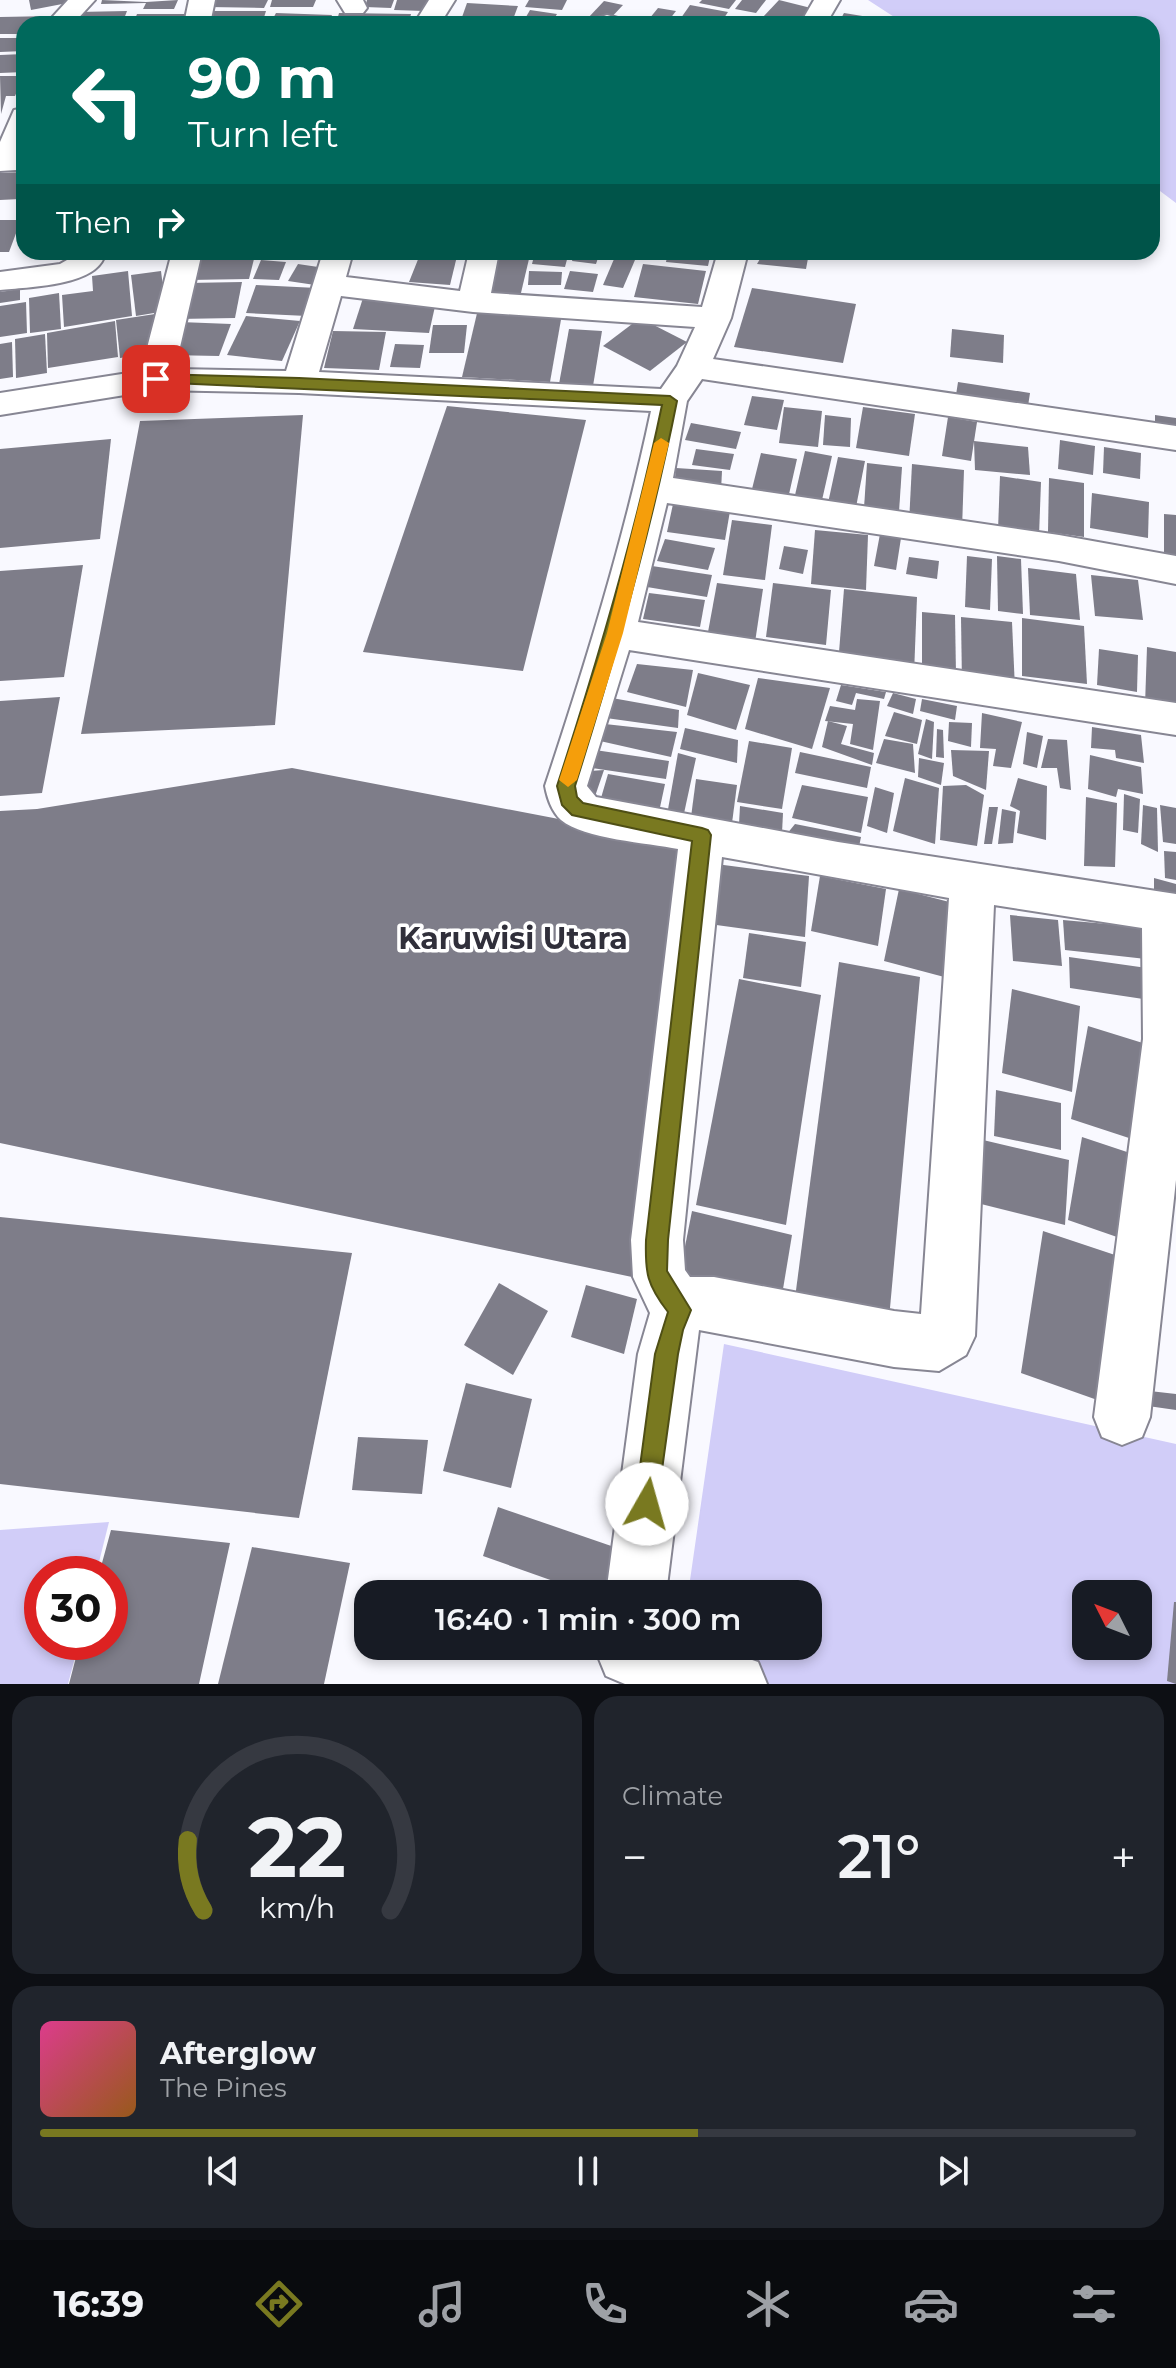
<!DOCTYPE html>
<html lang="en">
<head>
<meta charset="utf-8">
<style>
	:root { --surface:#171b24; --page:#20242c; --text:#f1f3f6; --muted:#9ea1a6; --line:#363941; --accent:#797920 }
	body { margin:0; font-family:Montserrat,sans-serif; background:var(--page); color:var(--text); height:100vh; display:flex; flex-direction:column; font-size:30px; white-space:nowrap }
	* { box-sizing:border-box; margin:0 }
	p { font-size:26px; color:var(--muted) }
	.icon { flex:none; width:44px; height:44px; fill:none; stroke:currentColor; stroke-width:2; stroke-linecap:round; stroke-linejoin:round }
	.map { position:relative; height:1684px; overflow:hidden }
	.details { display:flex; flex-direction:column; gap:12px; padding:12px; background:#0d0f14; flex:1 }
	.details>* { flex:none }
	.top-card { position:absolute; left:16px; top:16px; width:1144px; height:244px; border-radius:24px; box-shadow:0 4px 12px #0003; background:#00695c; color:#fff; overflow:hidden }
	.needle { width:52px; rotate:312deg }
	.controls { position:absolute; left:1072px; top:1580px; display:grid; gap:16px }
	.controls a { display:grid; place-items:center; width:80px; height:80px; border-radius:16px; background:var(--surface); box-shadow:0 4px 12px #0003; font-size:40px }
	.speed { position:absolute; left:24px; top:1556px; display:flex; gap:16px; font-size:40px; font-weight:700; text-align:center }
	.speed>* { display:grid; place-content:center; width:104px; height:104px; border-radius:50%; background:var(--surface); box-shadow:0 4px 12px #0003; line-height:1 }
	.speed .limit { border:12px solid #d22; background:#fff; color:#111 }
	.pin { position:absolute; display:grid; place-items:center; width:68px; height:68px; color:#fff; margin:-34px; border-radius:16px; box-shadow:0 4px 12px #0006 }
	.me { position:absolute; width:88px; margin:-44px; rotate:7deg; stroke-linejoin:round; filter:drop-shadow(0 0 6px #0008) }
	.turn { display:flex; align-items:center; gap:28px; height:168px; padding:0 40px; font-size:36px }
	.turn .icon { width:104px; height:104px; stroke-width:2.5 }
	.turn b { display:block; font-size:56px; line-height:68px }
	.then { display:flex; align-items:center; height:76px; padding:0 40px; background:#0003; gap:16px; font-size:30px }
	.big { font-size:60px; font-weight:600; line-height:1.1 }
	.details .widget { flex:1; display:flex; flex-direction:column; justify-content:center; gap:12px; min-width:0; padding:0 28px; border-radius:24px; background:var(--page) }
	.details .dial { align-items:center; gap:0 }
	.dial svg { height:208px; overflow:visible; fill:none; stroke:var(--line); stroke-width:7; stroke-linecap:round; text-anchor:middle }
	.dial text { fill:var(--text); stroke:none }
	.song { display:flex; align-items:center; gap:24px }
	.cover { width:96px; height:96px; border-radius:12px; background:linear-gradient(135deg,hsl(330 70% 55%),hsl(30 70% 35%)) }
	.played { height:8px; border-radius:4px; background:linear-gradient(90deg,var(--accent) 60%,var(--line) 60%) }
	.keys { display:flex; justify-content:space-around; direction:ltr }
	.heat { display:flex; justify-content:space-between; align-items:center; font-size:44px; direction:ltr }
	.details .tiles { flex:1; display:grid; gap:12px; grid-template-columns:1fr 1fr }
	.widget:last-child { grid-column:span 2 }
	.trip { position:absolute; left:354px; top:1580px; width:468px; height:80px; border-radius:24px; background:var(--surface); box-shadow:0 4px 12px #0003; font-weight:600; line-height:80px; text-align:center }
	.menu { display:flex; height:128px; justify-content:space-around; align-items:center; background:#090b0e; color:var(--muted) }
	.menu .icon { width:56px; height:56px }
	.menu .current { color:var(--accent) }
	.menu b { font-size:36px; color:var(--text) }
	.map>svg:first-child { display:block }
	.green { fill:#d1cdf8; fill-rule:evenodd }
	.building { fill:#7e7d89 }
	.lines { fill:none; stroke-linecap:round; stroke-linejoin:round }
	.minor-casing { stroke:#878693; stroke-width:4 }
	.minor { fill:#fff; fill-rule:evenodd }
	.route { fill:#797920; stroke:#4f4f15; stroke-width:2 }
	.slow { fill:#f59e0b }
	.labels { text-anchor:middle; stroke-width:7; stroke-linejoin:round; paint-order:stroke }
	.district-label { font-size:30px; font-weight:bold; fill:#302f3a; stroke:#fff }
</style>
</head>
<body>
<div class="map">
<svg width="1176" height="1684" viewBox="0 0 1176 1684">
	<rect width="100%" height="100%" fill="#f9f9ff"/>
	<g class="green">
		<path d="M868 0H1176V203L1152 185V24H905Z"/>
		<path d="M724 1344 1176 1444V1684H676L681 1646H808V1594H688ZM1086 1594H1138V1646H1086Z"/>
		<path d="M109 1522 96 1574H42V1642H79L68 1684H0V1530Z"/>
	</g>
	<g class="building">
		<path d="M29 0H77L78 1 31 10Z"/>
		<path d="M102 0 146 2 178 0 174 9H143L146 3 101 4Z"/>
		<path d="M212 0H268L264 8 209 7Z"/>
		<path d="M272 0H316L313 7H270Z"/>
		<path d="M367 0H394L391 8 365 7Z"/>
		<path d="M397 0H428L424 11 394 10Z"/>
		<path d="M529 0H567L562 10 525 7Z"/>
		<path d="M702 0H736L729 9 699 3Z"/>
		<path d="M742 0H766L756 13 735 9Z"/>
		<path d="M779 0 819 10 806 24H790L763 17Z"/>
		<path d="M604 1 623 5 607 22 588 18Z"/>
		<path d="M467 3 518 6 512 22 461 20Z"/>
		<path d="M690 5 728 12 720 24 681 18Z"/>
		<path d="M658 8 676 11 666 24H645Z"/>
		<path d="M530 10 557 14 551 24H522Z"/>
		<path d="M127 11 122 24H74L78 12Z"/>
		<path d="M206 11H266L262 24H202Z"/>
		<path d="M276 13 332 15 328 24H270Z"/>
		<path d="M339 13 411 14 409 22 336 24Z"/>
		<path d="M844 13 893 21 891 24H838Z"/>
		<path d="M137 14H186L182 24H133Z"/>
		<path d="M52 16 49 24H24V34H0V17Z"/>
		<path d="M0 38H24V51L0 52Z"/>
		<path d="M24 54V72L0 73V55Z"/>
		<path d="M0 76H24L15 96H6L1 114Z"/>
		<path d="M24 172 20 199 0 200V173Z"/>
		<path d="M0 220H21L9 252H0Z"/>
		<path d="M250 252H313L308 260Z"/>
		<path d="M421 252H458L450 285 409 282Z"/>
		<path d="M535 252H569L565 267 532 264Z"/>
		<path d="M575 252H600L596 264 572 261Z"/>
		<path d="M617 252 638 253 623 288 603 285Z"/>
		<path d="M668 252H711L708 266 666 262Z"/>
		<path d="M764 252 809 253 806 269 757 264Z"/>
		<path d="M498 257 529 259 520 297 488 295Z"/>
		<path d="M195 259H254L249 279 189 280Z"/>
		<path d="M261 260 286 262 279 280 253 279Z"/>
		<path d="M298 264 325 268 315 285 288 281Z"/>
		<path d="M643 264 706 271 698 304 634 297Z"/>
		<path d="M128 271 132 316 64 327 62 295 93 291 92 276Z"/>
		<path d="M161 271 166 311 136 316 131 275Z"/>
		<path d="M529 271 562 272 561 285H528Z"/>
		<path d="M570 271 598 274 593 292 564 289Z"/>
		<path d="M242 282 235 318 178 319 187 283Z"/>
		<path d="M256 285 317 288 307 316 246 313Z"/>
		<path d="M752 288 856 304 843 363 734 347Z"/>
		<path d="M20 289V300L0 303V292Z"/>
		<path d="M59 293 61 329 30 333 29 298Z"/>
		<path d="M363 298 436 302 429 333 353 329Z"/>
		<path d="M26 302 27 333 0 337V306Z"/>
		<path d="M478 309 562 314 550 382 462 377Z"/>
		<path d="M155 314 159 352 120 358 116 320Z"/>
		<path d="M246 316 300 321 282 361 227 355Z"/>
		<path d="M640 318 687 342 650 371 603 346Z"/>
		<path d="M115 321 118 357 48 368 47 333Z"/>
		<path d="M180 322 231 324 219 356 168 355Z"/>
		<path d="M433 325H467L464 353H429Z"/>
		<path d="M569 329 602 331 593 386 559 384Z"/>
		<path d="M952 329 1004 335 1003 363 950 357Z"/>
		<path d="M333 331 386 332 379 370 324 368Z"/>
		<path d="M45 334 47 373 16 378 15 339Z"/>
		<path d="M12 342 13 377 0 379V344Z"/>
		<path d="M395 344 424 345 420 368 390 367Z"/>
		<path d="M958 382 1030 393 1028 406 956 395Z"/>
		<path d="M752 396 784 400 777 430 744 425Z"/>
		<path d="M447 406 586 420 523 671 363 652Z"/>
		<path d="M784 407 822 411 818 447 779 443Z"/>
		<path d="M863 407 915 414 909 456 856 448Z"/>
		<path d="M303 415 275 725 81 734 140 421Z"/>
		<path d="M825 415 851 418 850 447 823 445Z"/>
		<path d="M1155 415 1176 418V433L1155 430Z"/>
		<path d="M948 417 977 422 971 461 942 456Z"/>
		<path d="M691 423 741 432 736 449 685 440Z"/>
		<path d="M111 439 100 539 0 548V449Z"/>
		<path d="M1060 440 1095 446 1093 475 1058 469Z"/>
		<path d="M974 441 1028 447 1030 475 975 470Z"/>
		<path d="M1104 447 1141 453 1140 479 1103 473Z"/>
		<path d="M696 449 734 454 730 470 692 465Z"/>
		<path d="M805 451 832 456 820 509 793 504Z"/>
		<path d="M761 453 797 459 787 503 750 497Z"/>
		<path d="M838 457 865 461 856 507 828 503Z"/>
		<path d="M867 463 902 467 899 512 864 508Z"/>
		<path d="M912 464 964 470 962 529 909 523Z"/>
		<path d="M676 468 722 471 721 491 674 488Z"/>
		<path d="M1000 476 1041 482 1039 536 998 530Z"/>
		<path d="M1049 478 1084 483V537L1048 532Z"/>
		<path d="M1092 493 1149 502 1148 538 1090 528Z"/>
		<path d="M673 504 730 511 725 540 667 532Z"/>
		<path d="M1164 514 1176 515V559L1164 557Z"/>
		<path d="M732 520 772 525 765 580 723 575Z"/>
		<path d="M815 530 868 535 866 590 811 584Z"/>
		<path d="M880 534 901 538 896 570 874 566Z"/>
		<path d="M665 539 715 548 708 570 657 561Z"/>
		<path d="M784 546 808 550 803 574 779 569Z"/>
		<path d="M967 556 992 559 990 610 965 607Z"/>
		<path d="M997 556 1021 559 1023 614 998 611Z"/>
		<path d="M909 557 939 561 937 579 906 574Z"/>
		<path d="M83 565 64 677 0 681V571Z"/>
		<path d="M652 566 712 575 707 597 647 587Z"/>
		<path d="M1028 568 1076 574 1080 620 1030 615Z"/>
		<path d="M1091 575 1138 580 1143 620 1095 616Z"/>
		<path d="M717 583 763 589 754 649 706 643Z"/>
		<path d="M773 583 831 590 826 645 766 637Z"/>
		<path d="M844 589 917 597 914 674 838 665Z"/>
		<path d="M649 593 705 600 700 627 643 619Z"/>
		<path d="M922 612 955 615 956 675 922 671Z"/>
		<path d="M961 617 1012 622 1015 689 962 684Z"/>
		<path d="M1022 618 1084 626 1087 684 1022 676Z"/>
		<path d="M1147 647 1176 652V711L1145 705Z"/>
		<path d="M1099 649 1138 655 1137 692 1097 685Z"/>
		<path d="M637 664 693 670 686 707 627 692Z"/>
		<path d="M698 673 750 685 736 730 687 715Z"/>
		<path d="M758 678 830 688 812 749 745 729Z"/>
		<path d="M841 685 886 692 884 699 856 693 852 705 836 701Z"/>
		<path d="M893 693 916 699 913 714 887 706Z"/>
		<path d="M60 697 42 793 0 796V701Z"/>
		<path d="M612 698 679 710 678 728 606 718Z"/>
		<path d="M857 699 880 701 873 750 850 744 853 724 825 721 830 706 855 710Z"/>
		<path d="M922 699 957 706 955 720 920 711Z"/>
		<path d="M894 712 922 720 917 744 885 736Z"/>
		<path d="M982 713 1022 722 1011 768 993 766 996 749 980 748Z"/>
		<path d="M926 719 934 722 932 759 918 754Z"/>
		<path d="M828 721 847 726 841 744 874 753 872 765 822 747Z"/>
		<path d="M949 722 972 723 971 747 948 741Z"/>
		<path d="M605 724 677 732 671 757 600 741Z"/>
		<path d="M1092 727 1141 735 1144 763 1116 758 1115 750 1091 748Z"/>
		<path d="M685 728 738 740 737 763 680 749Z"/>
		<path d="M937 729 943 730 944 758 936 757Z"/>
		<path d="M1027 732 1043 736 1037 768 1023 764Z"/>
		<path d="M884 739 913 744 915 773 876 763Z"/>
		<path d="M1048 739 1067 740 1071 790 1060 788 1057 768H1041Z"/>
		<path d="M749 741 792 748 782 809 737 802Z"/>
		<path d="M595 750 669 761 666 779 592 768Z"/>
		<path d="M951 750 989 751 986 790 953 776Z"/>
		<path d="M800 752 871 767 867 788 795 773Z"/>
		<path d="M678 753 696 758 683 818 667 815Z"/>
		<path d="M1090 755 1141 767 1143 794 1118 789 1116 797 1088 789Z"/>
		<path d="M919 758 944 763 941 785 918 777Z"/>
		<path d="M292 768 689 844 632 1277 0 1143V811L37 809Z"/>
		<path d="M604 770 591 808 581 803 590 771Z"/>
		<path d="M608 774 665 784 659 812 601 798Z"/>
		<path d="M905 778 939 788 935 844 893 831Z"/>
		<path d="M1018 778 1047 786 1046 840 1017 833 1020 811 1010 806Z"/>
		<path d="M696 779 737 785 732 823 691 817Z"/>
		<path d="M802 785 868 797 861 833 792 818Z"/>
		<path d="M966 785 984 795 977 846 940 840 943 786Z"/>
		<path d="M875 787 894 793 887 833 867 826Z"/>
		<path d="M1124 794 1140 799 1138 833 1123 830Z"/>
		<path d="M1086 797 1117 803 1115 867 1084 866Z"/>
		<path d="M1143 805 1157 808 1158 852 1141 844Z"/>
		<path d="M1160 805 1176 808V844L1163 842Z"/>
		<path d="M740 806 783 813 782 833 739 824Z"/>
		<path d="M989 807H998L992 844H984Z"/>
		<path d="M1002 809 1016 812 1013 843 998 844Z"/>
		<path d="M795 824 861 837 857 856 782 840Z"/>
		<path d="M1164 851 1176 852V880L1165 878Z"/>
		<path d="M716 864 809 876 805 937 709 924Z"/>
		<path d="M820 876 886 889 878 946 811 931Z"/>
		<path d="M1154 878 1176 884V908L1154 901Z"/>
		<path d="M899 889 961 905 948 978 884 961Z"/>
		<path d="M1010 915 1058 920 1062 966 1013 961Z"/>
		<path d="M1063 920 1151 928 1155 960 1065 950Z"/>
		<path d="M749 933 806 942 801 987 743 978Z"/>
		<path d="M1069 957 1147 968 1150 1000 1070 988Z"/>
		<path d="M839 962 920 977 889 1319 795 1298Z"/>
		<path d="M739 979 821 995 786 1225 696 1205Z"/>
		<path d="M1012 989 1080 1006 1072 1092 1002 1073Z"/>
		<path d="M1088 1026 1146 1044 1132 1139 1071 1119Z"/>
		<path d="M996 1090 1061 1103V1150L994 1136Z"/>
		<path d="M1082 1137 1130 1153 1117 1237 1068 1220Z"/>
		<path d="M983 1140 1069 1160 1065 1225 977 1203Z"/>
		<path d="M692 1211 792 1235 781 1301 679 1277Z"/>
		<path d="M0 1217 352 1253 299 1518 0 1484Z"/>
		<path d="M1043 1231 1121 1257 1103 1402 1021 1373Z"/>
		<path d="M499 1283 548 1311 513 1375 464 1345Z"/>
		<path d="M586 1285 637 1299 624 1354 571 1337Z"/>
		<path d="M466 1383 532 1399 511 1488 443 1471Z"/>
		<path d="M1132 1389 1176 1394V1410L1134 1404Z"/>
		<path d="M358 1437 428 1440 422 1494 352 1490Z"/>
		<path d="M498 1507 620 1549 609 1594H590L483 1556Z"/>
		<path d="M111 1530 230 1543 199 1684H69L80 1642H110V1574H99Z"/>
		<path d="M252 1547 350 1563 324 1684H218Z"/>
		<path d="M1174 1602H1176V1684L1167 1681Z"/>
	</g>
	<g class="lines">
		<g class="minor-casing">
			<g id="minor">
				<path d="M68 0H95L73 24H46Z"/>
				<path d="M189 0H215L210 24H184Z"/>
				<path d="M337 0H363L367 8 363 13H345Z"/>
				<path d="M429 0H455L440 24H414Z"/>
				<path d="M814 0H840L826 24H800Z"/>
				<path d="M607 15 621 19 625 24 594 23 598 18Z"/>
				<path d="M24 108C24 128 28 152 16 170L0 171V142L14 110Z"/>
				<path d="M75 252H105C102 286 27 287 0 290V272L60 264 74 256Z"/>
				<path d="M172 252H202L175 369 286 371 323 252H353L346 277 460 291 469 252H499L491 293 702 307 718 252H748L731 318 713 359 1176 426V450L702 379 687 401 673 478 1059 535 1176 556V584L1059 561 667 503 638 622 1176 703V735L629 650 587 786 596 797 838 842 1176 894V1180L1150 1417 1142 1437 1122 1445 1102 1437 1094 1417 1143 1039 1142 928 994 905 975 1336 966 1355 939 1371 894 1367 699 1330 666 1594H606L638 1354 650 1313 633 1277 631 1240 678 849C648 843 584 839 561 820 552 812 547 797 545 786 586 662 624 539 651 411L299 393 156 390 0 415V393L141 371ZM341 296 473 312 695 327 677 366 661 389 319 372ZM722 857 949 898 921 1314 894 1311 714 1277H690L685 1270 683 1240Z"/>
				<path d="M598 1646H712L758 1662 767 1684H625L606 1676 597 1654Z"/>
			</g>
		</g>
		<use href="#minor" class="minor"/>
	</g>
	<path class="route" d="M156 374 299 378 670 396 677 401C651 532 615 659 575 786L577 797 583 803 702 828 708 830 711 835 668 1240 667 1271 691 1310 683 1330 678 1354 656 1513 647 1516 639 1513 635 1504 655 1354 668 1312C647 1285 645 1273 646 1240L692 841 572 815 562 805 557 786C598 660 635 535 662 405L151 382V376Z"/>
	<path class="slow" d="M661 438 669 443 623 633 577 780 568 787 559 780 607 633 654 443Z"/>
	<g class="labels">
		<g class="district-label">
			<text x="513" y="949">Karuwisi Utara</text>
		</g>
	</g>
</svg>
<div class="controls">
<a><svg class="needle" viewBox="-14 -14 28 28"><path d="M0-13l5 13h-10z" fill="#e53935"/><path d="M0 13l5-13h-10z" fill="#9ea1a6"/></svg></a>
</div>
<div class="speed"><div class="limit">30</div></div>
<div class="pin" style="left:156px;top:379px;background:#d93025"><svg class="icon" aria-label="arrive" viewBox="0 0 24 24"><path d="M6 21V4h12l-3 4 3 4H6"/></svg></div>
<svg class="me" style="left:647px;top:1504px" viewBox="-20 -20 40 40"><circle r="19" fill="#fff"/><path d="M0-13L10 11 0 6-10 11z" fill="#797920"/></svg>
<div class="trip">16:40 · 1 min · 300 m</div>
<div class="top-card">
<div class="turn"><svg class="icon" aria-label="left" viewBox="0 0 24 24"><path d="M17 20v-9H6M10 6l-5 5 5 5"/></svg><div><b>90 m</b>Turn left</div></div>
<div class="then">Then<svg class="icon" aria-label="right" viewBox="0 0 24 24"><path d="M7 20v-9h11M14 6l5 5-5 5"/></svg></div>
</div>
</div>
<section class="details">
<div class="tiles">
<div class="widget dial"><svg viewBox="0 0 100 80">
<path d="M14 69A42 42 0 1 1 86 69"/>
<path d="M14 69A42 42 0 0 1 8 42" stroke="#797920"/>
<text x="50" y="56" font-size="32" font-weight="700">22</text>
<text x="50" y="72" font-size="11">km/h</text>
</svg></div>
<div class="widget"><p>Climate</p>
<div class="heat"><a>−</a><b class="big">21°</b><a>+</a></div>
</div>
<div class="widget">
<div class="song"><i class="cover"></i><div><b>Afterglow</b><p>The Pines</p></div></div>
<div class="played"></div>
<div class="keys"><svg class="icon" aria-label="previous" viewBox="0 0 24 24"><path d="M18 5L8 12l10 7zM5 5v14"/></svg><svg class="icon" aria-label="pause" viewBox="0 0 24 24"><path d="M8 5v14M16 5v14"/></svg><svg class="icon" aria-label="next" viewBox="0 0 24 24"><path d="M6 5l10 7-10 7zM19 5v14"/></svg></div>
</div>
</div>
</section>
<nav class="menu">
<b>16:39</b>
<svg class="icon current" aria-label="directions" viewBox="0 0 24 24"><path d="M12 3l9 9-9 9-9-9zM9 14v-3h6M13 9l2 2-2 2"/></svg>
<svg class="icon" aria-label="music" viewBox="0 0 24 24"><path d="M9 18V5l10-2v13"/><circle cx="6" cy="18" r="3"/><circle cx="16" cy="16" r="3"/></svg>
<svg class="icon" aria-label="phone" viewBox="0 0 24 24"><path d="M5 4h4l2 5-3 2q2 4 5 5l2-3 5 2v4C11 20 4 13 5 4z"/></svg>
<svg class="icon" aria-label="climate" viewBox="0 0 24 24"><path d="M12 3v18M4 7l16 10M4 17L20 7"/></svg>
<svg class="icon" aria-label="car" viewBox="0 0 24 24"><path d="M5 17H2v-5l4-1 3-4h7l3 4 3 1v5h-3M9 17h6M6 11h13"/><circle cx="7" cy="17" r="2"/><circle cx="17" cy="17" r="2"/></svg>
<svg class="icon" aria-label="filters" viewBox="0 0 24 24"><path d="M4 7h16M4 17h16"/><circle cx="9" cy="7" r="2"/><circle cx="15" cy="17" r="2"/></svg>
</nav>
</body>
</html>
